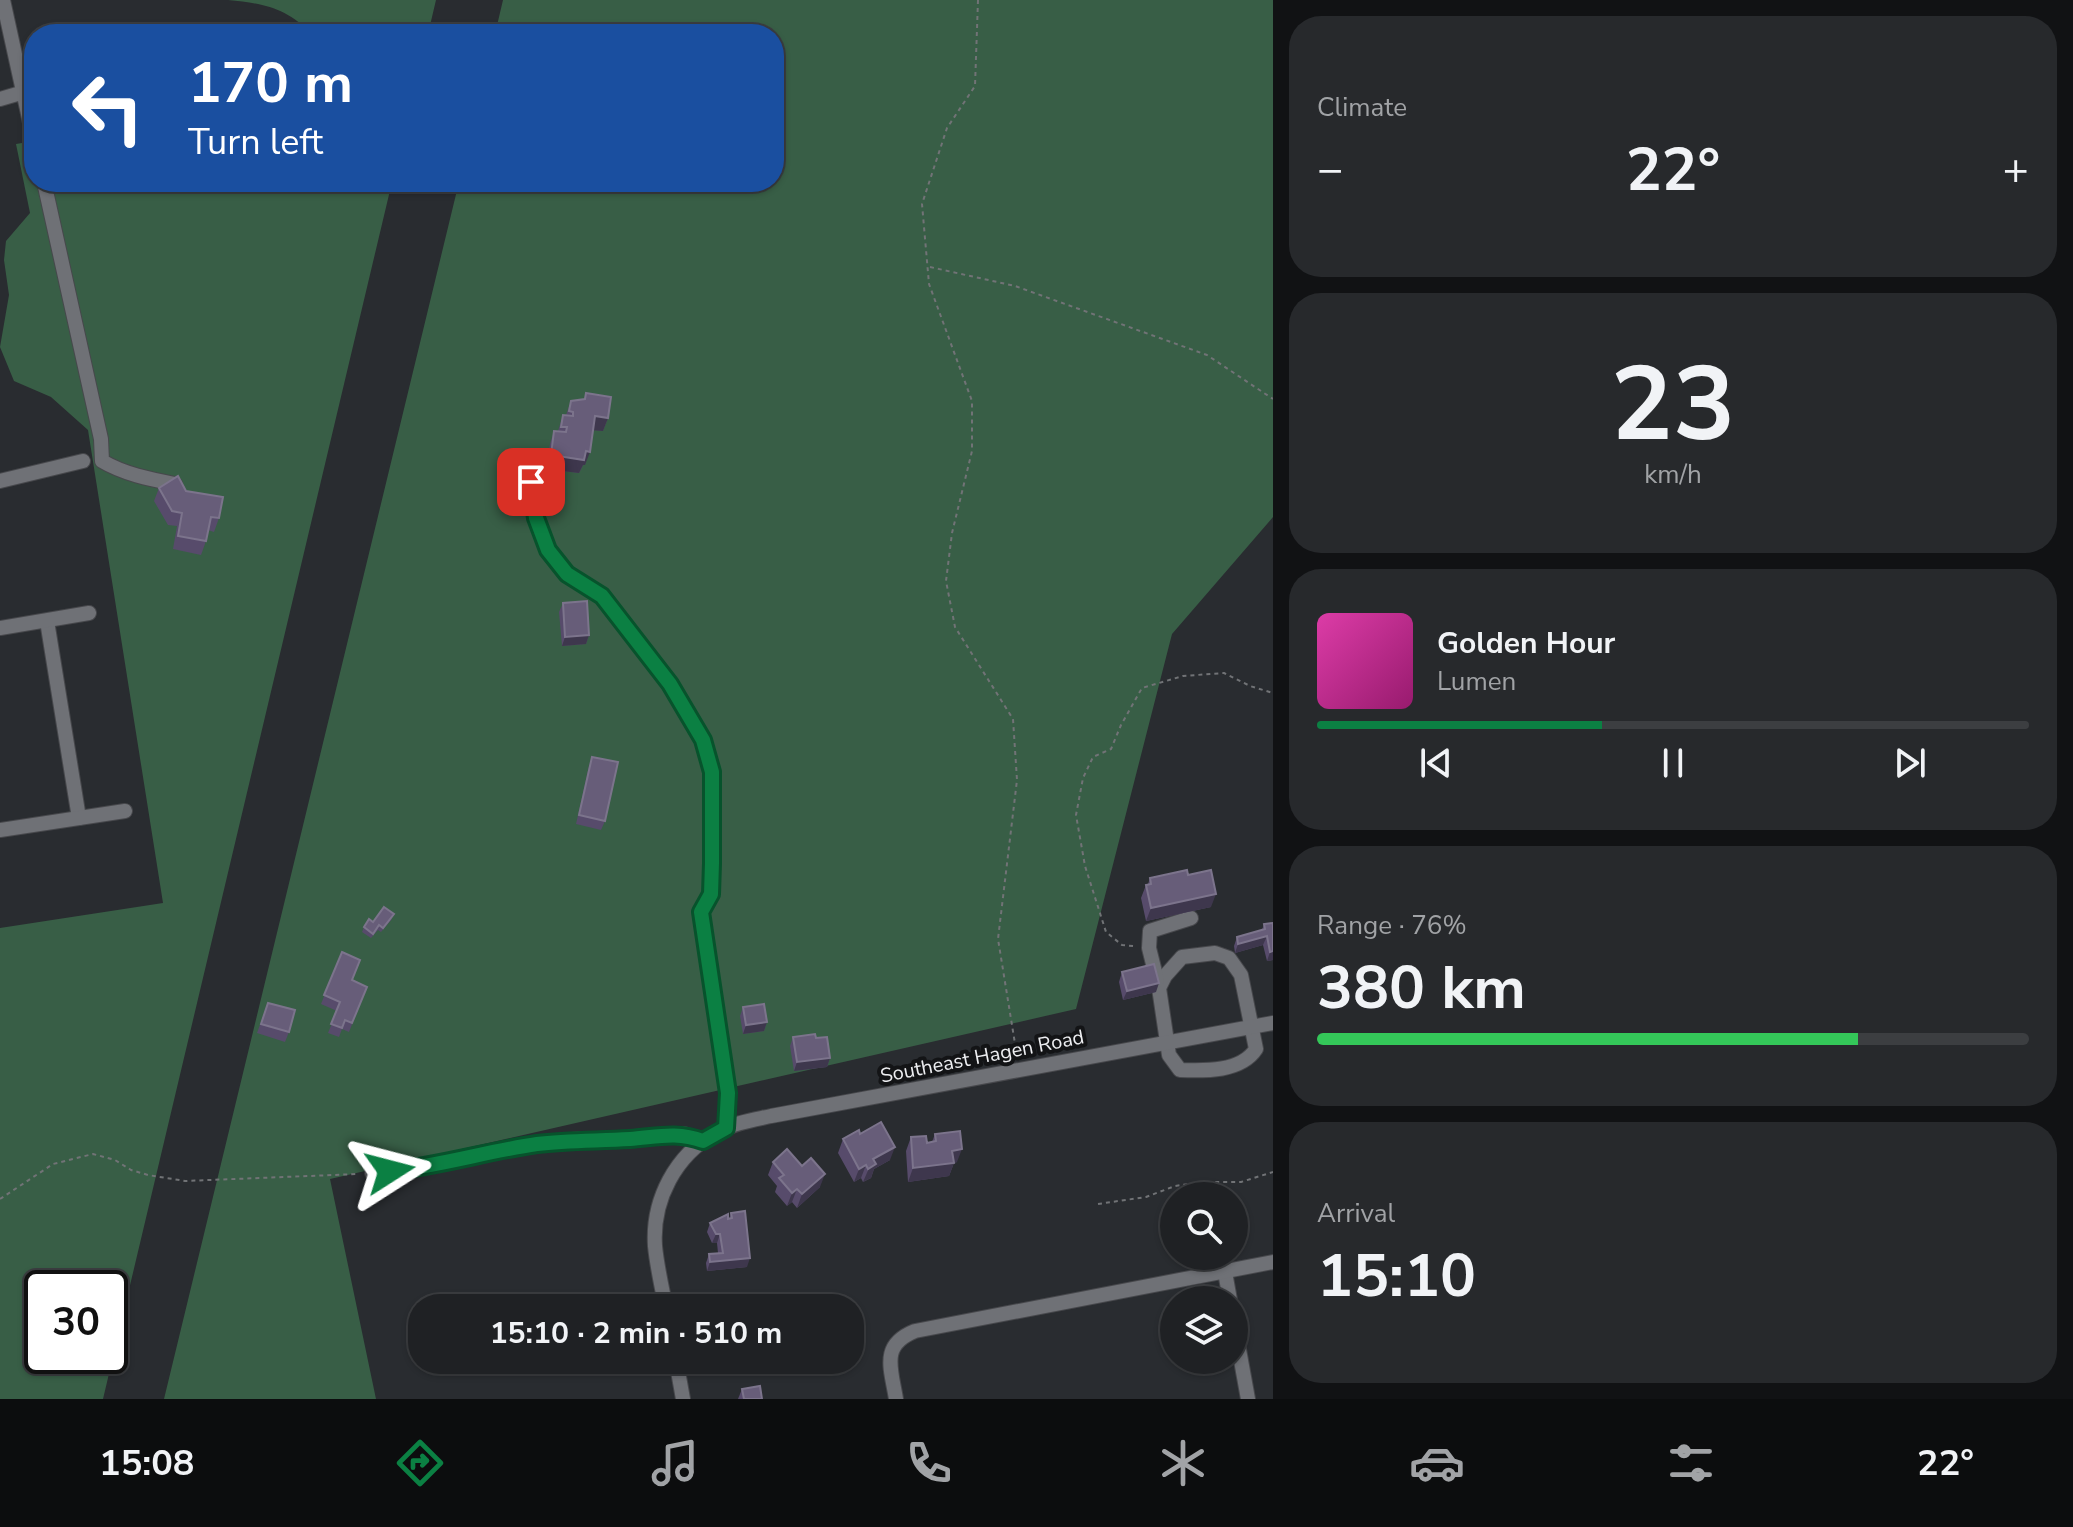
<!DOCTYPE html>
<html lang="en">
<head>
<meta charset="utf-8">
<style>
	:root { --surface:#1f2124; --page:#27292c; --text:#f1f3f6; --muted:#a1a3a6; --line:#3c3e41; --accent:#0b8043 }
	body { margin:0; font-family:"Nunito Sans",sans-serif; background:var(--page); color:var(--text); height:100vh; display:flex; flex-direction:column; font-size:30px; white-space:nowrap }
	* { box-sizing:border-box; margin:0 }
	p { font-size:26px; color:var(--muted) }
	.icon { flex:none; width:44px; height:44px; fill:none; stroke:currentColor; stroke-width:2; stroke-linecap:round; stroke-linejoin:round }
	.map { position:relative; flex:1; overflow:hidden }
	.details { display:flex; flex-direction:column; gap:16px; padding:16px; background:#111214; width:800px }
	.details>* { flex:none }
	.guide { position:absolute; left:24px; top:24px; width:760px; height:168px; border-radius:32px; box-shadow:0 2px 6px #0004,0 0 0 2px var(--line); background:#1a4fa0; color:#fff; overflow:hidden }
	.tools { position:absolute; left:1160px; top:1182px; display:grid; gap:16px }
	.tools a { display:grid; place-items:center; width:88px; height:88px; border-radius:50%; background:var(--surface); box-shadow:0 2px 6px #0004,0 0 0 2px var(--line); font-size:40px }
	.speed { position:absolute; left:24px; top:1270px; display:flex; gap:16px; font-size:40px; font-weight:700; text-align:center }
	.speed>* { display:grid; place-content:center; width:104px; height:104px; border-radius:50%; background:var(--surface); box-shadow:0 2px 6px #0004,0 0 0 2px var(--line); line-height:1 }
	.speed .limit { border:4px solid #111; border-radius:12px; background:#fff; color:#111 }
	.pin { position:absolute; display:grid; place-items:center; width:68px; height:68px; color:#fff; margin:-34px; border-radius:16px; box-shadow:0 4px 12px #0006 }
	.me { position:absolute; width:88px; margin:-44px; rotate:81deg; stroke-linejoin:round; filter:drop-shadow(0 0 6px #0008) }
	.turn { display:flex; align-items:center; gap:28px; height:168px; padding:0 32px; font-size:36px }
	.turn .icon { width:104px; height:104px; stroke-width:2.5 }
	.turn b { display:block; font-size:56px; line-height:68px }
	.big { font-size:60px; font-weight:700; line-height:1.1 }
	.details .card { flex:1; display:flex; flex-direction:column; justify-content:center; gap:12px; min-width:0; padding:0 28px; border-radius:32px; background:var(--page) }
	.details .dial { align-items:center; gap:0 }
	.dial b { font-size:104px; line-height:1 }
	.song { display:flex; align-items:center; gap:24px }
	.cover { width:96px; height:96px; border-radius:12px; background:linear-gradient(135deg,hsl(320 70% 55%),hsl(320 70% 35%)) }
	.played { height:8px; border-radius:4px; background:linear-gradient(90deg,var(--accent) 40%,var(--line) 40%) }
	.keys { display:flex; justify-content:space-around; direction:ltr }
	.heat { display:flex; justify-content:space-between; align-items:center; font-size:44px; direction:ltr }
	.charge { height:12px; border-radius:6px; background:linear-gradient(90deg,#34c759 76%,var(--line) 0) }
	.trip { position:absolute; left:408px; top:1294px; width:456px; height:80px; border-radius:32px; background:var(--surface); box-shadow:0 2px 6px #0004,0 0 0 2px var(--line); font-weight:700; line-height:80px; text-align:center }
	.tab-bar { display:flex; height:128px; justify-content:space-around; align-items:center; background:#0c0d0e; color:var(--muted) }
	.tab-bar .icon { width:56px; height:56px }
	.tab-bar .on { color:var(--accent) }
	.tab-bar b { font-size:36px; color:var(--text) }
	main { display:flex; flex:1; min-height:0 }
	.map>svg:first-child { display:block }
	.forest { fill:#385e46; fill-rule:evenodd }
	.lines { fill:none; stroke-linecap:round; stroke-linejoin:round }
	.minor-casing { stroke:#47484c; stroke-width:16 }
	.path { stroke:#717376; stroke-width:2; stroke-dasharray:4 4; stroke-linecap:butt }
	.minor { stroke:#6f7176; stroke-width:14 }
	.wall { fill:#574b6b }
	.shaded-wall { fill:#3e374d }
	.building { fill:#675d79; stroke:#7c748c; stroke-width:2 }
	.route-casing { stroke:#07532c; stroke-width:20 }
	.route { stroke:#0b8043; stroke-width:14 }
	.labels { text-anchor:middle; stroke-width:8; stroke-linejoin:round; paint-order:stroke }
	.street-label { font-size:20px; fill:#edeef1; stroke:#131416 }
</style>
</head>
<body>
<main>
<div class="map">
<svg width="1273" height="1399" viewBox="0 0 1273 1399">
	<rect width="100%" height="100%" fill="#292c30"/>
	<g class="forest">
		<path d="M228 0H436L428 34H311C288 8 262 3 228 0Z"/>
		<path d="M503 0H1273V517L1172 634 1076 1009 330 1179 376 1399H164L459 182H774V34H495Z"/>
		<path d="M28 142 34 147V182H392L103 1399H0V928L163 903 88 430 51 397 14 381 0 347 9 295 4 260 6 241 30 213 16 144ZM42 1288H110V1356H42Z"/>
	</g>
	<g class="lines">
		<g class="minor-casing">
			<g id="minor">
				<path d="M3 0 34 141"/>
				<path d="M0 99 24 92"/>
				<path d="M44 182 101 439 102 461C124 474 149 479 175 484"/>
				<path d="M0 481 83 461"/>
				<path d="M531 482 536 518 548 550 567 574 602 596 670 684 703 740 712 772 711 894 701 912 728 1093 726 1128"/>
				<path d="M47 621 79 818"/>
				<path d="M0 628 89 613"/>
				<path d="M0 830 125 811"/>
				<path d="M1215 953 1229 958 1241 975 1256 1049C1241 1072 1205 1071 1180 1070L1169 1055 1159 988 1165 976 1182 957Z"/>
				<path d="M1157 980 1149 948 1150 931 1191 918"/>
				<path d="M372 1173 407 1169 535 1144 581 1139H629L684 1134 703 1141"/>
				<path d="M1225 1272 1230 1300"/>
				<path d="M666 1308C662 1288 657 1267 655 1246 652 1200 675 1155 717 1132 734 1123 753 1120 771 1116L1273 1023"/>
				<path d="M1234 1322 1248 1399"/>
				<path d="M676 1360 683 1399"/>
				<path d="M896 1399C891 1368 880 1345 915 1331L1273 1262"/>
			</g>
		</g>
		<g class="path">
			<path d="M978 0 975 86 947 128 922 204 929 284 972 401V451L952 533 946 581 955 627 1013 719 1017 780 998 939 1017 1056"/>
			<path d="M930 267 1015 286 1207 355 1273 399"/>
			<path d="M1133 946 1122 945 1106 932 1085 866 1076 815 1083 778 1093 757 1111 749 1121 725 1142 688 1183 676 1224 673 1250 686 1273 693"/>
			<path d="M1202 1182 1206 1196"/>
			<path d="M0 1199 53 1164 93 1154 115 1160 131 1170 148 1175 185 1181 358 1174"/>
			<path d="M1098 1204 1146 1197 1175 1186 1202 1182H1241L1273 1172"/>
		</g>
		<use href="#minor" class="minor"/>
	</g>
	<g class="wall">
		<path d="M586 393 608 418 603 431 593 430 585 465H583L579 473 546 469 550 444 554 431H558L563 415H566L571 401 584 399Z"/>
		<path d="M159 488 186 491 219 518 214 532 208 530 206 541 201 555 173 549 177 526 168 525 154 501Z"/>
		<path d="M563 603 589 635 586 644 562 646 559 612Z"/>
		<path d="M592 757 605 821 601 830 576 824 589 766Z"/>
		<path d="M1188 875 1211 907 1146 921 1141 898 1146 885 1148 884 1150 878Z"/>
		<path d="M392 919 381 932 378 930 371 938 362 932 364 927 373 922Z"/>
		<path d="M1273 923V960L1267 961 1263 945 1235 953 1234 946 1237 937 1262 930 1264 924Z"/>
		<path d="M342 952 352 981 367 987 349 1032 342 1029 339 1037 328 1033 337 1011 321 1004Z"/>
		<path d="M1122 972 1156 992 1123 1000 1119 982Z"/>
		<path d="M268 1003 289 1032 285 1042 257 1033Z"/>
		<path d="M743 1007 767 1022 764 1031 743 1034 740 1016Z"/>
		<path d="M793 1037 816 1038 830 1058 827 1067 794 1071 790 1046Z"/>
		<path d="M860 1134 890 1160 874 1169 871 1178 863 1182 861 1178 854 1182 838 1153 843 1139Z"/>
		<path d="M935 1134 957 1162 954 1163 949 1176 908 1182 906 1151 911 1137 927 1143 932 1142Z"/>
		<path d="M773 1162 820 1187 797 1208 792 1202 787 1206 775 1192 777 1186 768 1175Z"/>
		<path d="M731 1213 747 1267 707 1271 706 1263 709 1254 718 1253 717 1243H712L707 1232 710 1223 729 1219Z"/>
		<path d="M742 1389 762 1399H738Z"/>
	</g>
	<g class="shaded-wall">
		<path d="M595 416 608 418 603 431 590 430Z"/>
		<path d="M586 451 590 452 585 465H583L579 473 546 469 551 455Z"/>
		<path d="M589 635 586 644 562 646 565 637Z"/>
		<path d="M1216 894 1211 907 1146 921 1151 908Z"/>
		<path d="M1267 936 1263 945 1235 953 1238 944Z"/>
		<path d="M1273 951V960L1267 961 1270 952Z"/>
		<path d="M1159 983 1156 992 1123 1000 1127 991Z"/>
		<path d="M767 1022 764 1031 743 1034 746 1025Z"/>
		<path d="M830 1058 827 1067 794 1071 797 1062Z"/>
		<path d="M895 1147 890 1160 874 1169 871 1178 863 1182 873 1159Z"/>
		<path d="M962 1149 957 1162 954 1163 949 1176 908 1182 913 1168 952 1151Z"/>
		<path d="M866 1165 861 1178 854 1182 859 1169Z"/>
		<path d="M825 1174 820 1187 797 1208 802 1194Z"/>
		<path d="M797 1189 792 1202 787 1206 792 1193Z"/>
		<path d="M716 1234H720L717 1243H712Z"/>
		<path d="M750 1258 747 1267 707 1271 710 1262Z"/>
	</g>
	<g class="building">
		<path d="M72 27 96 31V34H71Z"/>
		<path d="M586 393 611 397 608 418 595 416 590 452 586 451 584 460 551 455 554 431 566 432 567 427H561L563 415 573 416V412L569 411 571 401 585 399Z"/>
		<path d="M178 476 186 491 223 497 219 518 211 517 206 541 178 536 182 513 172 511 159 488Z"/>
		<path d="M587 601 589 635 565 637 563 603Z"/>
		<path d="M592 757 618 762 605 821 579 815Z"/>
		<path d="M1187 870 1188 875 1211 870 1216 894 1151 908 1146 885 1151 884 1150 878Z"/>
		<path d="M384 907 394 914 383 928 379 925 373 934 364 927 369 919 373 922Z"/>
		<path d="M1273 923V951L1270 952 1267 936 1238 944 1237 937 1265 929 1264 924Z"/>
		<path d="M342 952 360 960 352 980 367 987 352 1023 345 1020 342 1028 331 1024 340 1002 324 995Z"/>
		<path d="M1154 964 1159 983 1127 991 1122 972Z"/>
		<path d="M268 1003 295 1010 289 1032 261 1024Z"/>
		<path d="M764 1004 767 1022 746 1025 743 1007Z"/>
		<path d="M815 1034 816 1038 827 1037 830 1058 797 1062 793 1037Z"/>
		<path d="M881 1122 895 1147 873 1159 876 1164 868 1169 866 1165 859 1169 843 1139 859 1130 860 1134Z"/>
		<path d="M960 1131 962 1149 952 1151 954 1163 913 1168 911 1137 926 1136 927 1143 936 1141 935 1134Z"/>
		<path d="M787 1149 802 1166 811 1158 825 1174 802 1194 797 1189 792 1193 779 1178 784 1175 773 1162Z"/>
		<path d="M745 1211 750 1258 710 1262 709 1254 723 1253 720 1234H716L710 1223 728 1214V1219L732 1218 731 1213Z"/>
		<path d="M760 1386 762 1399H744L742 1389Z"/>
	</g>
	<g class="lines">
		<g class="route-casing">
			<path id="route" d="M390 1171C440 1166 488 1151 537 1144 568 1140 598 1141 630 1139 657 1137 676 1131 703 1141L726 1128 728 1093 701 912 711 894 712 863V772L703 740 670 684 602 596 567 574 548 550 536 518 531 482"/>
		</g>
		<use href="#route" class="route"/>
	</g>
	<g class="labels">
		<g class="street-label">
			<text transform="translate(982 1056) rotate(-11)" y="7">Southeast Hagen Road</text>
		</g>
	</g>
</svg>
<div class="tools">
<a><svg class="icon" aria-label="search" viewBox="0 0 24 24"><circle cx="10" cy="10" r="6"/><path d="M15 15l6 6"/></svg></a>
<a><svg class="icon" aria-label="layers" viewBox="0 0 24 24"><path d="M12 4l9 5-9 5-9-5zM3 14l9 5 9-5"/></svg></a>
</div>
<div class="speed"><div class="limit">30</div></div>
<div class="pin" style="left:531px;top:482px;background:#d93025"><svg class="icon" aria-label="arrive" viewBox="0 0 24 24"><path d="M6 21V4h12l-3 4 3 4H6"/></svg></div>
<svg class="me" style="left:390px;top:1171px" viewBox="-20 -20 40 40"><path d="M0-17L14 15 0 8-14 15z" fill="#0b8043" stroke="#fff" stroke-width="4"/></svg>
<div class="trip">15:10 · 2 min · 510 m</div>
<div class="guide">
<div class="turn"><svg class="icon" aria-label="left" viewBox="0 0 24 24"><path d="M17 20v-9H6M10 6l-5 5 5 5"/></svg><div><b>170 m</b>Turn left</div></div>
</div>
</div>
<section class="details">
<div class="card"><p>Climate</p>
<div class="heat"><a>−</a><b class="big">22°</b><a>+</a></div>
</div>
<div class="card dial"><b>23</b><p>km/h</p></div>
<div class="card">
<div class="song"><i class="cover"></i><div><b>Golden Hour</b><p>Lumen</p></div></div>
<div class="played"></div>
<div class="keys"><svg class="icon" aria-label="previous" viewBox="0 0 24 24"><path d="M18 5L8 12l10 7zM5 5v14"/></svg><svg class="icon" aria-label="pause" viewBox="0 0 24 24"><path d="M8 5v14M16 5v14"/></svg><svg class="icon" aria-label="next" viewBox="0 0 24 24"><path d="M6 5l10 7-10 7zM19 5v14"/></svg></div>
</div>
<div class="card"><p>Range · 76%</p><b class="big">380 km</b><div class="charge"></div></div>
<div class="card"><p>Arrival</p><b class="big">15:10</b></div>
</section>
</main>
<nav class="tab-bar">
<b>15:08</b>
<svg class="icon on" aria-label="directions" viewBox="0 0 24 24"><path d="M12 3l9 9-9 9-9-9zM9 14v-3h6M13 9l2 2-2 2"/></svg>
<svg class="icon" aria-label="music" viewBox="0 0 24 24"><path d="M9 18V5l10-2v13"/><circle cx="6" cy="18" r="3"/><circle cx="16" cy="16" r="3"/></svg>
<svg class="icon" aria-label="phone" viewBox="0 0 24 24"><path d="M5 4h4l2 5-3 2q2 4 5 5l2-3 5 2v4C11 20 4 13 5 4z"/></svg>
<svg class="icon" aria-label="climate" viewBox="0 0 24 24"><path d="M12 3v18M4 7l16 10M4 17L20 7"/></svg>
<svg class="icon" aria-label="car" viewBox="0 0 24 24"><path d="M5 17H2v-5l4-1 3-4h7l3 4 3 1v5h-3M9 17h6M6 11h13"/><circle cx="7" cy="17" r="2"/><circle cx="17" cy="17" r="2"/></svg>
<svg class="icon" aria-label="filters" viewBox="0 0 24 24"><path d="M4 7h16M4 17h16"/><circle cx="9" cy="7" r="2"/><circle cx="15" cy="17" r="2"/></svg>
<b>22°</b>
</nav>
</body>
</html>
